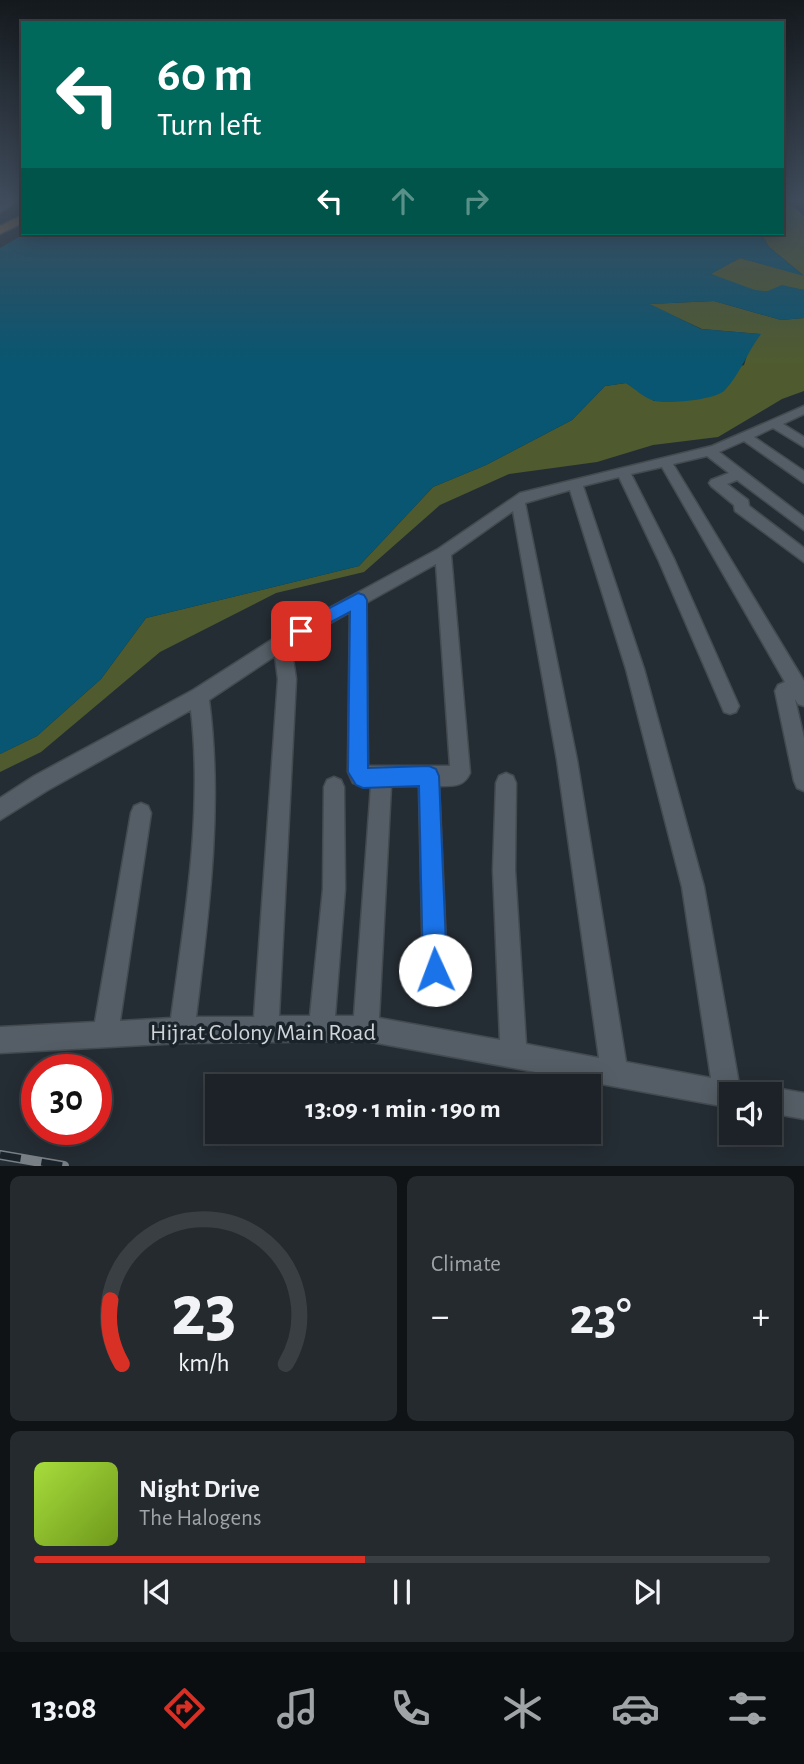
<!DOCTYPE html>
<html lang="en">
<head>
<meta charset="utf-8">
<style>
	:root { --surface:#1c2227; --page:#252a2f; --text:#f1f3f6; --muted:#a0a4a7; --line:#3a3f44; --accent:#d93025 }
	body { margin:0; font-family:"Alegreya Sans",sans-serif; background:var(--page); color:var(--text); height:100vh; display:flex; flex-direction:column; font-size:26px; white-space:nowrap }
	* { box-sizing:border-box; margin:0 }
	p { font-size:23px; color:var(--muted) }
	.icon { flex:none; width:38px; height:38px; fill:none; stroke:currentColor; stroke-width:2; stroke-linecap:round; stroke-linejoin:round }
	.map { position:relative; height:1166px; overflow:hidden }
	.sheet { display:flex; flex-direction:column; gap:10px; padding:10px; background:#0f1315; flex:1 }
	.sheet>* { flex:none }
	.guide { position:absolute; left:21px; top:21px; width:763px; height:214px; border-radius:0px; box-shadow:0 4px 18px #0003,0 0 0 2px var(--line); background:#00695c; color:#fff; overflow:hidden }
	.controls { position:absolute; left:719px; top:1082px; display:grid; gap:14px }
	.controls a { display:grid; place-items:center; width:63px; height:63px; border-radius:0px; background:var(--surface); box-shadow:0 4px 18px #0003,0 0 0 2px var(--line); font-size:35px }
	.speed { position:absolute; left:21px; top:1054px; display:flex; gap:14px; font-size:35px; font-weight:700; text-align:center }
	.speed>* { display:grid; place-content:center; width:91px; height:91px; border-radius:50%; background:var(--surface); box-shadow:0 4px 18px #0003,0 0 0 2px var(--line); line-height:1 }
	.speed .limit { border:10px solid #d22; background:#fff; color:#111 }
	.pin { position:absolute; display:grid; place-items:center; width:60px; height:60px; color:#fff; margin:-30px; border-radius:14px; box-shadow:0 4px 10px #0006 }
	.me { position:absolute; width:77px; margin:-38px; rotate:358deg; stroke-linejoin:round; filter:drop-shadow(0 0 5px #0008) }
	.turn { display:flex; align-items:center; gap:24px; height:147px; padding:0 21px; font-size:32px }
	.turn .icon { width:91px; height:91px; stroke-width:2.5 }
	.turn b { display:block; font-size:49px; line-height:60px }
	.lanes { display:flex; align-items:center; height:66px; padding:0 21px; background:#0003; justify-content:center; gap:35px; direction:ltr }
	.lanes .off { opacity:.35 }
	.big { font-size:52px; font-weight:700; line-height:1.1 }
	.sheet .tile { flex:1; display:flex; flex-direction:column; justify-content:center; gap:10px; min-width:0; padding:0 24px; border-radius:10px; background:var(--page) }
	.sheet .dial { align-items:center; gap:0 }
	.dial svg { height:182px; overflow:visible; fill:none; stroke:var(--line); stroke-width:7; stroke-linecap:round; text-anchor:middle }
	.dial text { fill:var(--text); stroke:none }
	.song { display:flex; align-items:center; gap:21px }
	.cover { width:84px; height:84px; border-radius:10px; background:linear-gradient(135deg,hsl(80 70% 55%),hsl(80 70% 35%)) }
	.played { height:7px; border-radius:4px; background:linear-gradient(90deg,var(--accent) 45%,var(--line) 45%) }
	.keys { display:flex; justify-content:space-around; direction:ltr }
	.heat { display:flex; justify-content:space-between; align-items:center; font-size:38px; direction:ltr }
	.sheet .tiles { flex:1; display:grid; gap:10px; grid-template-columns:1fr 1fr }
	.tile:last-child { grid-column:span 2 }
	.trip { position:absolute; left:205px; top:1074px; width:396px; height:70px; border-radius:0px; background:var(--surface); box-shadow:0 4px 18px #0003,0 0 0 2px var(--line); font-weight:700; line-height:70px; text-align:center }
	.tab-bar { display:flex; height:112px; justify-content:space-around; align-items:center; background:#0b0e10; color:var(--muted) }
	.tab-bar .icon { width:49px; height:49px }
	.tab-bar .active { color:var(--accent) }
	.tab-bar b { font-size:32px; color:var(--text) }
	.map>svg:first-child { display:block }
	.green { fill:#4f5b2f }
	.water { fill:#085671 }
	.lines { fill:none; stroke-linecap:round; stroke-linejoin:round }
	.stream { stroke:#085671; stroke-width:2.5 }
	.minor-casing { stroke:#434a50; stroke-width:3 }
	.major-casing { stroke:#434a50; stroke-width:3 }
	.minor { fill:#555e66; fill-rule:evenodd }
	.major { fill:#8c6a3d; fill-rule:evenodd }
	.rail-casing { stroke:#787f85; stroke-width:10 }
	.rail { stroke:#1b232a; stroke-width:7; stroke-dasharray:21; stroke-linecap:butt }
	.route { fill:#1a73e8; stroke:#114b97; stroke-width:2 }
	.labels { text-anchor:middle; stroke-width:7; stroke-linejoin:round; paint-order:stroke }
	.near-street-label { font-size:24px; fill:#cfd4d9; stroke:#1b232a }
</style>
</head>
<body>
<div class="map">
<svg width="804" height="1166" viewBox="0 0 804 1166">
	<rect width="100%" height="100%" fill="#252d34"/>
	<g class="green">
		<path d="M782 200H786L804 216V290L782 286 763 294 710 274 740 258 803 275 769 247 761 233H782Z"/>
		<path d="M714 301 781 320 804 318V391L782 399 718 437 653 445 597 462 509 474 440 505 364 572 276 593 160 652 41 752 0 772V754L37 736 101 679 146 618 359 566 433 487 486 465 572 420 605 386 626 383 654 401 744 365 748 352 760 334 702 329 648 304Z"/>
	</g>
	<path class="water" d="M26 233H761L769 247 804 276 740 258 711 274 763 293 782 285 804 290V318L781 320 714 301 650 304 701 329 761 334C747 352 741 373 725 390 716 400 668 404 655 401 645 399 634 388 626 383L605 386 572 420 486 465 433 487 359 566 146 618 101 679 37 736 0 754V248Z"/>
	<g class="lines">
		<path class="stream" d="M752 291 772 293"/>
		<g class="minor-casing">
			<g id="minor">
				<path d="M11 200H20L0 212V207Z"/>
				<path d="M804 406V414L783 424 804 437V447L773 428 754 437 804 471V483L744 441 719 452 804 517V530L737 480 727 484 748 500 749 506 804 548V562L735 511 734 505 711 486 709 483 711 480 729 473 707 456 673 464 804 681V706L798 704 795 699 804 738V791L797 788 794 781 775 691 778 685 785 682 662 467 631 474 674 559 739 706 736 712 730 714 724 712 658 559 619 477 583 486 644 669 704 887 739 1084 745 1094H732V1108L366 1041 182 1043 0 1053V1027L95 1022 131 813 134 806 141 803 148 806 151 813 120 1021 171 1018C185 916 203 813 191 710L48 790 0 820V798L34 776 193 690 276 637 438 549 520 493 712 446ZM570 490 626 669 682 887 711 1078 626 1062 577 760 525 503ZM513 511 557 760 599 1058 526 1044 515 870 516 783 513 776 506 773 499 776 496 783 493 870 500 1040 379 1018 391 786H419L423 970 427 978 435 982 443 978 447 970 439 786C453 786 464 787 470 773L451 555ZM436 564 450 766H368L366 603ZM350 612 348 772 353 783 371 786 354 1016H335L345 889 344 787 341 780 334 777 327 780 324 787 323 889 310 1016H279L296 679 291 645ZM275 656 278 679 254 1017H196C209 911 223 806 209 700Z"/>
				<path d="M770 1087 804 1093V1119L770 1113V1094H759Z"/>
			</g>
		</g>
		<g class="major-casing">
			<path id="major" d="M23 215V223L0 234V226Z"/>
		</g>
		<use href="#minor" class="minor"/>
		<use href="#major" class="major"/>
		<g class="rail-casing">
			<path id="rail" d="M0 1155 64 1166"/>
		</g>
		<use href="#rail" class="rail"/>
	</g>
	<linearGradient id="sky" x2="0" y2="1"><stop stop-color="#14191d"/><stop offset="0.55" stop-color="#404c5c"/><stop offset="1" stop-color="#404c5c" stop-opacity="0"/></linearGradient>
	<rect width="804" height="364" fill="url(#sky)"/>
	<path class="route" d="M358 593 364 595 367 600 368 768 429 766 436 769 439 776 447 970 443 979 435 983 426 979 423 970 419 786 363 788 356 785 348 772 350 612 301 638 295 636 293 631 295 626Z"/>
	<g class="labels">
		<g class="near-street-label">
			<text x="263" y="1040">Hijrat Colony Main Road</text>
		</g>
	</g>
</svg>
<div class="controls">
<a><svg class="icon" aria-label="sound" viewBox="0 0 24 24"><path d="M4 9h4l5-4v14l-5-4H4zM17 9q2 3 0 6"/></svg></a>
</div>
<div class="speed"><div class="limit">30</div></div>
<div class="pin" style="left:301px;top:631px;background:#d93025"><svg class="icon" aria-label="arrive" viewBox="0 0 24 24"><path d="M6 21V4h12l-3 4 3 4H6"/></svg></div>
<svg class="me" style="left:435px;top:970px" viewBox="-20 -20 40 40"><circle r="19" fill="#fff"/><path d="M0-13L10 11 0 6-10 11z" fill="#1a73e8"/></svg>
<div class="trip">13:09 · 1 min · 190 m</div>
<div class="guide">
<div class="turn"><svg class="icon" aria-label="left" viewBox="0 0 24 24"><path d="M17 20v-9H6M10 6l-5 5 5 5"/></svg><div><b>60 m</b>Turn left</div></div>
<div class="lanes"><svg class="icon" aria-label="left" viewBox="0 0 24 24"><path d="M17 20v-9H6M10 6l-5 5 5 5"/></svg><svg class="icon off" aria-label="ahead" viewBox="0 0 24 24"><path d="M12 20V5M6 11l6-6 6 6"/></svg><svg class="icon off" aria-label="right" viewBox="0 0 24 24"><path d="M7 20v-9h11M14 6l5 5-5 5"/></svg></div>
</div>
</div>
<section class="sheet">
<div class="tiles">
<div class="tile dial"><svg viewBox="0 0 100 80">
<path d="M14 69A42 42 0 1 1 86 69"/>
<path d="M14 69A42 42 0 0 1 9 41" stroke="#d93025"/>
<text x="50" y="56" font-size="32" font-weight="700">23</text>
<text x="50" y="72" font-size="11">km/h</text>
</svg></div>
<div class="tile"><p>Climate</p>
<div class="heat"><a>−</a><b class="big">23°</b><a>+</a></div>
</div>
<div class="tile">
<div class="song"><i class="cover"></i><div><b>Night Drive</b><p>The Halogens</p></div></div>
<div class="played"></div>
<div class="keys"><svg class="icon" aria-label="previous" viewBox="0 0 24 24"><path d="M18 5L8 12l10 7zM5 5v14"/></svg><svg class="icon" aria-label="pause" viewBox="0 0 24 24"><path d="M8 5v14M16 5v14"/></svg><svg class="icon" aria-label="next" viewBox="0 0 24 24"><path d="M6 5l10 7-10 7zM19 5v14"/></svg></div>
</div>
</div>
</section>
<nav class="tab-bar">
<b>13:08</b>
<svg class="icon active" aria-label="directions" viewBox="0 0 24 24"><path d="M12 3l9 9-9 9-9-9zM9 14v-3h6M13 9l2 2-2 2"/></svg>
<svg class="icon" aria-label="music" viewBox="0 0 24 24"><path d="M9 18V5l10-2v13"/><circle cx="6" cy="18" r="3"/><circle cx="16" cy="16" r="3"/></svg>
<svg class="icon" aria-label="phone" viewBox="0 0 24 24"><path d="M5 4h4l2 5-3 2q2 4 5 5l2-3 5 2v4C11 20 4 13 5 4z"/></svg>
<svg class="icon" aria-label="climate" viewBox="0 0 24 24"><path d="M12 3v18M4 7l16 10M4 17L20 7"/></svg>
<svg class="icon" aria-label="car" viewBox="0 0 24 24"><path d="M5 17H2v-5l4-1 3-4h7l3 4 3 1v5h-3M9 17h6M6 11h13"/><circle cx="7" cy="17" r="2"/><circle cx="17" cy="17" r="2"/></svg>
<svg class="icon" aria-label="filters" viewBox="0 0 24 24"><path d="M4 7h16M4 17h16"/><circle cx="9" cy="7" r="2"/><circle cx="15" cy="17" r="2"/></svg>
</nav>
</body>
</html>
